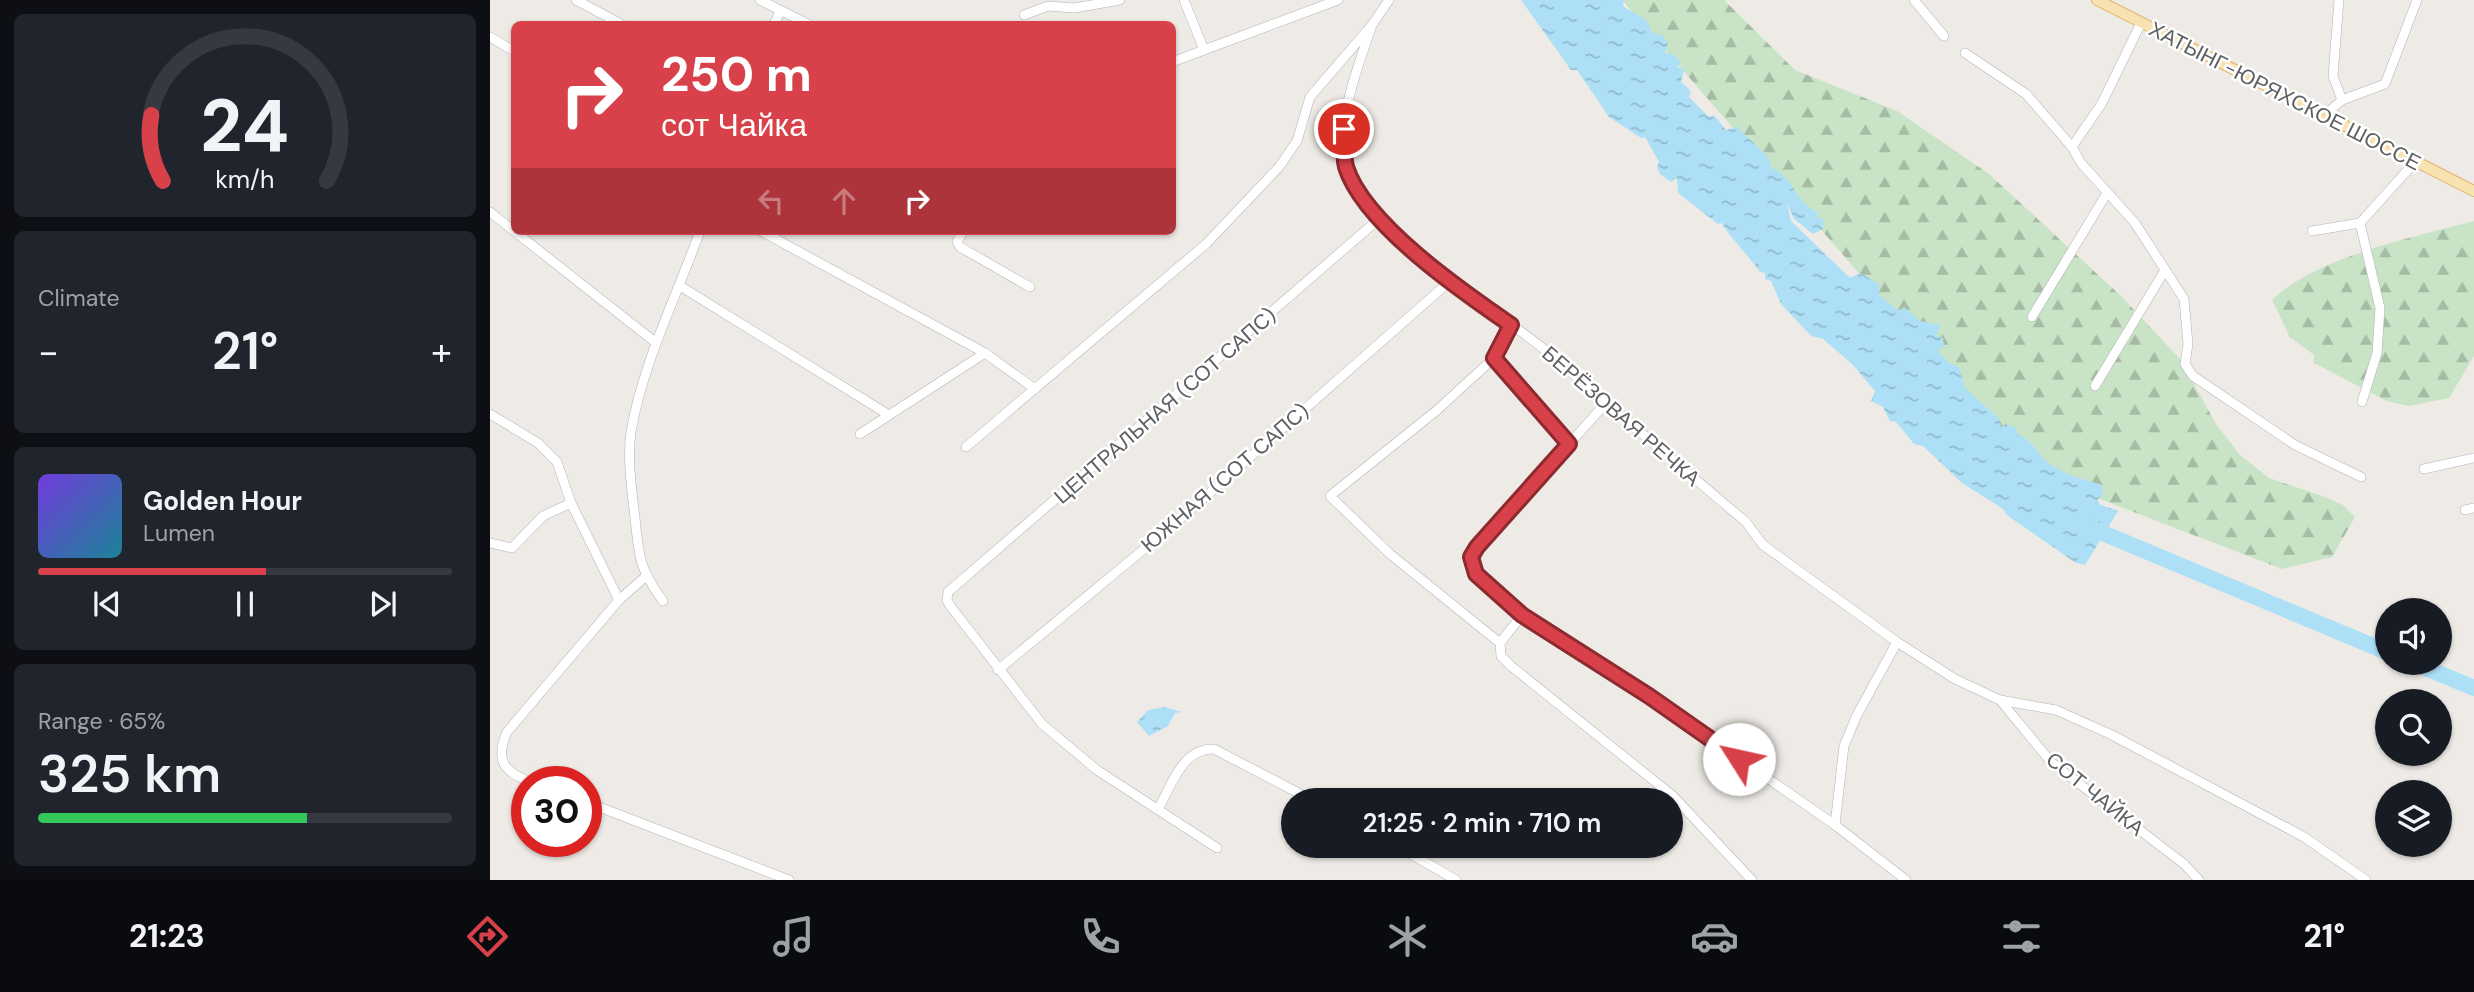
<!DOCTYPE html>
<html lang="en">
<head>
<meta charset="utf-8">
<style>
	:root { --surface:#171b24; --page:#20242c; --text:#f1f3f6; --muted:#9ea1a6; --line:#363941; --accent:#d84149 }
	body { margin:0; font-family:"DM Sans",sans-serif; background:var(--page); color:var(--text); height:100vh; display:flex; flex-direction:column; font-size:26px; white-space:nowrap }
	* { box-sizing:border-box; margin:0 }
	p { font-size:23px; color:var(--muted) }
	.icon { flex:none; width:38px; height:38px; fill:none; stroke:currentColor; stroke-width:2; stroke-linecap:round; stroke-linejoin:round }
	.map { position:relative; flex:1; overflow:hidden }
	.details { display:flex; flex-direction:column; gap:14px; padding:14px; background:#0d0f14; width:490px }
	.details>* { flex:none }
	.top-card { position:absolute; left:21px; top:21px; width:665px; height:214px; border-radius:10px; box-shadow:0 2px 5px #0004; background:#d84149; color:#fff; overflow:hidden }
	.fabs { position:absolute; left:1885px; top:598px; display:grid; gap:14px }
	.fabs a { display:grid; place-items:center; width:77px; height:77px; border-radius:50%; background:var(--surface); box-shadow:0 2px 5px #0004; font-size:35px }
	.speed { position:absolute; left:21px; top:766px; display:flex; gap:14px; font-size:35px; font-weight:700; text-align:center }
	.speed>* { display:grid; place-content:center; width:91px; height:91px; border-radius:50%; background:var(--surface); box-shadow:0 2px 5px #0004; line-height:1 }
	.speed .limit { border:10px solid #d22; background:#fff; color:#111 }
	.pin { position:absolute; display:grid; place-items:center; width:60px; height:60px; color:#fff; margin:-30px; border:4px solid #fff; border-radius:50%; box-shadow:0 2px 7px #0007 }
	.me { position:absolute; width:77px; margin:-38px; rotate:305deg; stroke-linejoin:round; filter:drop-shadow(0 0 5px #0008) }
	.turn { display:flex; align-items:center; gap:24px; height:147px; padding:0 35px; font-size:32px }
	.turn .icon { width:91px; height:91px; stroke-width:2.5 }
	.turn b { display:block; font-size:49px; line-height:60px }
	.lanes { display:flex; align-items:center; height:66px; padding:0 35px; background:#0003; justify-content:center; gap:35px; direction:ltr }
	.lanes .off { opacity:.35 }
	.big { font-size:52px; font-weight:600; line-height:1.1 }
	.details .tile { flex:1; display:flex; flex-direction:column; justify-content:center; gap:10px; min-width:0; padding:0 24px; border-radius:10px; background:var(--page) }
	.details .dial { align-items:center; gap:0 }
	.dial svg { height:182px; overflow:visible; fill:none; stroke:var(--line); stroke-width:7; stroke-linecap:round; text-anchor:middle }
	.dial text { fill:var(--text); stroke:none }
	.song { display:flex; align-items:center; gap:21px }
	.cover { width:84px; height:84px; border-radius:10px; background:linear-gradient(135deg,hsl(260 70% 55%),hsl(190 70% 35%)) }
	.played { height:7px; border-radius:4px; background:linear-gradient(90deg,var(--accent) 55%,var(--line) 55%) }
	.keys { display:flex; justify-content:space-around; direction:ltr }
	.heat { display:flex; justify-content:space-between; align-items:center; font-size:38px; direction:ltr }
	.charge { height:10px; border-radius:5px; background:linear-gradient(90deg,#34c759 65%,var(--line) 0) }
	.trip { position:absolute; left:791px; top:788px; width:402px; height:70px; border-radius:35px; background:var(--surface); box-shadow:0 2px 5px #0004; font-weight:600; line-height:70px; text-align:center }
	.dock { display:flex; height:112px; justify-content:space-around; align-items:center; background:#090b0e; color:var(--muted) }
	.dock .icon { width:49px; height:49px }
	.dock .selected { color:var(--accent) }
	.dock b { font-size:32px; color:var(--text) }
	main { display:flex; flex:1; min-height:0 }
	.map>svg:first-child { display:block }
	.forest { fill:url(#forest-firs) }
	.water { fill:url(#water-ripples) }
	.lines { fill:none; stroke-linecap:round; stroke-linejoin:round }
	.river { stroke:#ade0f7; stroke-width:16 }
	.minor-casing { stroke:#b1b3b6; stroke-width:10 }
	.major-casing { stroke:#e4b169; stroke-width:12 }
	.minor { stroke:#fff; stroke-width:9 }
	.major { stroke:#f7e3b1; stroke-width:10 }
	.route-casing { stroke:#8c2a2f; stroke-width:18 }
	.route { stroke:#d84149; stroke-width:12 }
	.labels { text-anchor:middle; stroke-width:5; stroke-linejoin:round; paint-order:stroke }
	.street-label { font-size:21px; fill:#5d6164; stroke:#fff }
</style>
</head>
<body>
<main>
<section class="details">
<div class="tile dial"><svg viewBox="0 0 100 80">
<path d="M14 69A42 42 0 1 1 86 69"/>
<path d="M14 69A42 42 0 0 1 9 40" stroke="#d84149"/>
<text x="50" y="56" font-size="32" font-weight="700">24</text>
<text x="50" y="72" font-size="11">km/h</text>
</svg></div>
<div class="tile"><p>Climate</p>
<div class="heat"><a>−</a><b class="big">21°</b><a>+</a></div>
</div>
<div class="tile">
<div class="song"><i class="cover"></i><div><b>Golden Hour</b><p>Lumen</p></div></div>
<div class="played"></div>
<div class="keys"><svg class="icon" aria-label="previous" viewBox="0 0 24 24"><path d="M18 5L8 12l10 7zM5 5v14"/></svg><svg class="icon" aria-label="pause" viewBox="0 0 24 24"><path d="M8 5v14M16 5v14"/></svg><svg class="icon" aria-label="next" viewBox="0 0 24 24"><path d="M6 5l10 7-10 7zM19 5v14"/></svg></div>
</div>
<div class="tile"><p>Range · 65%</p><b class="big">325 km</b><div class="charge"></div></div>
</section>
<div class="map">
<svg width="1984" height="880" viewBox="0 0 1984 880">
	<defs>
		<pattern id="forest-firs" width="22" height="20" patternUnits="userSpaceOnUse" patternTransform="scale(1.75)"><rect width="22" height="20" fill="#c8e3c5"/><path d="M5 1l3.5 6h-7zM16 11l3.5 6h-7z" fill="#a6bba4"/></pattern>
		<pattern id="water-ripples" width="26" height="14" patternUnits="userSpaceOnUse" patternTransform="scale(1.75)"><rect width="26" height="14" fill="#ade0f7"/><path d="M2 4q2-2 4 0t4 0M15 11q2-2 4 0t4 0" fill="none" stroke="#90b9cc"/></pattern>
	</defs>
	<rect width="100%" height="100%" fill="#eeebe6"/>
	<g class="forest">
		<path d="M1132 0H1234L1305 70 1407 111 1499 174 1632 297 1690 359 1726 424 1750 455 1779 478 1835 497 1853 505 1865 517 1842 557 1792 569 1542 473Z"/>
		<path d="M1984 221V356L1959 398 1919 406 1897 401 1824 363V355L1800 337 1782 300C1826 257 1925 237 1984 221Z"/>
	</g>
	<g class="water">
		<path d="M1031 0H1134L1133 6 1157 21 1162 32 1173 36 1178 44 1175 53 1183 54 1190 62 1188 67 1194 70 1191 82 1201 91 1199 97 1218 116H1225L1236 130 1247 127 1277 156 1282 168C1302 176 1307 204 1327 212L1328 220 1333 217V229L1323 234 1304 219 1297 204 1301 221 1360 278 1370 273 1389 284V295L1409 311 1414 307 1430 321 1450 325 1448 334H1442L1453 338 1454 347 1447 350 1458 362 1469 367 1475 388 1510 420 1511 428 1515 424 1526 428 1528 435C1544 441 1544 450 1556 461 1571 474 1593 479 1612 485L1613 496 1608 498 1609 504 1628 511 1595 565 1586 563 1518 516 1513 509 1472 483 1433 446 1424 444 1406 422 1400 421 1393 407 1381 401 1385 391 1362 364 1333 339 1321 336 1291 304 1281 281 1275 279V273L1270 272C1263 261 1234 230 1232 223L1228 224 1188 193 1187 178 1181 182 1170 174 1167 167 1169 162 1155 137 1151 138 1119 117 1087 70H1081Z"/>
		<path d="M674 707 692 712 685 713 678 726 659 736 647 722 658 710Z"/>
	</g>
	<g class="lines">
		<g class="river">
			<path d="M1596 526 1897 652"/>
			<path d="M1924 663 1984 688"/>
		</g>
		<g class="minor-casing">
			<g id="minor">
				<path d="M86 0 131 24"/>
				<path d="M270 0 318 24"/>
				<path d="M694 0 714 50"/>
				<path d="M1424 0 1454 36"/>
				<path d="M1849 0 1843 76 1852 100"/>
				<path d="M534 15 558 6 584 8 630 0"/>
				<path d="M1651 23 1612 103 1582 147 1591 163 1645 223 1694 299 1698 344 1695 364 1703 376 1805 445 1871 477"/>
				<path d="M284 24 290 12"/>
				<path d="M882 25C868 67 846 120 856 164 869 230 1005 308 1055 350 1122 407 1188 465 1256 522L1273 545 1407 642 1465 679 1510 700 1566 710 1622 735 1814 837 1876 880"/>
				<path d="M0 37 24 51"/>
				<path d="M1475 53 1536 94 1582 147"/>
				<path d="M682 62 848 0"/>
				<path d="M1834 116 1852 100 1895 84 1927 0"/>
				<path d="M0 212 165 342"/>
				<path d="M271 231 495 353 545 389"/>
				<path d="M473 231 467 242 470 247 540 287"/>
				<path d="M1822 231 1870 223"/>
				<path d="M190 286 399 415"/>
				<path d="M1542 317 1617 193"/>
				<path d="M1021 325 1004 358 946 411 840 496 900 554 1010 643 1011 656 1021 666 1183 796 1262 880"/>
				<path d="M1004 358 1078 444"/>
				<path d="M1605 386 1675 270"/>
				<path d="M1872 402 1887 353 1890 308 1870 223 1925 162"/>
				<path d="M1115 404 987 547 981 557 986 574 1032 615 1159 696 1345 825 1416 880"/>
				<path d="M0 414 48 443 67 462 81 503 129 600"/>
				<path d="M370 434 495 353"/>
				<path d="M476 447 716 244 789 167 807 141 820 97 882 25 899 0"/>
				<path d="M1934 469 1984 458"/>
				<path d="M1975 510 1984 508"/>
				<path d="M0 543 22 548 53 516 81 503"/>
				<path d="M173 601C149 569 149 556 145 518 142 491 137 459 141 432 153 362 186 298 210 231"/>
				<path d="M1010 643 1032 615"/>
				<path d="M508 670 683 525 959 282"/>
				<path d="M1510 700 1561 762 1694 864 1709 880"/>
				<path d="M41 782C13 772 5 760 17 732L129 600 155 577"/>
				<path d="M96 802 299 880"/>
				<path d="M668 809C682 785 692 748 724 749L822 800"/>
				<path d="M1345 825 1354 746 1367 715 1407 642"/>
				<path d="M905 845 966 880"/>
				<path d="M727 848 607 770 552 724 461 607 457 600 458 592 890 218"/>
			</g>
		</g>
		<g class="major-casing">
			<path id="major" d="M1607 0 1984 191"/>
		</g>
		<use href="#minor" class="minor"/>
		<use href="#major" class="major"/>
	</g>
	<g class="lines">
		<g class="route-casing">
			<path id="route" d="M854 129C855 141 853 156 856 167 874 224 973 292 1021 325L1004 358 1079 444 987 547 981 557 986 574 1032 615 1159 696 1249 759"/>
		</g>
		<use href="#route" class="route"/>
	</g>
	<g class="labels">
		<g class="street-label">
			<text transform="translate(1795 96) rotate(27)" y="7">ХАТЫНГ-ЮРЯХСКОЕ ШОССЕ</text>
			<text transform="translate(675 406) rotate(-41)" y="7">ЦЕНТРАЛЬНАЯ (СОТ САПС)</text>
			<text transform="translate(1131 416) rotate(41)" y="7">БЕРЁЗОВАЯ РЕЧКА</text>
			<text transform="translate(735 478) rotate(-41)" y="7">ЮЖНАЯ (СОТ САПС)</text>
			<text transform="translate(1605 794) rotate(39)" y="7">СОТ ЧАЙКА</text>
		</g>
	</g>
</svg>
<div class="fabs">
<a><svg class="icon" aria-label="sound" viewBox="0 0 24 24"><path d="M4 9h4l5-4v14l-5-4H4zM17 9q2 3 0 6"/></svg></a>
<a><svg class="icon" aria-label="search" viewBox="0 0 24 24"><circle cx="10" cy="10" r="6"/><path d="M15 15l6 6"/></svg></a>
<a><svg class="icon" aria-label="layers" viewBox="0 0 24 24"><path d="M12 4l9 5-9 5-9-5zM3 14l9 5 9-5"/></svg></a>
</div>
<div class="speed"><div class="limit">30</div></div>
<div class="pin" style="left:854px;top:129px;background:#d93025"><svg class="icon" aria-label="arrive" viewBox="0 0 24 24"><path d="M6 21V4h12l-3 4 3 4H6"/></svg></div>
<svg class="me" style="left:1249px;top:759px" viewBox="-20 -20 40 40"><circle r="19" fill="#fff"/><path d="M0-13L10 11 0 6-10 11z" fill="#d84149"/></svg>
<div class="trip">21:25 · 2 min · 710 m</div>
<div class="top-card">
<div class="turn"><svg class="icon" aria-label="right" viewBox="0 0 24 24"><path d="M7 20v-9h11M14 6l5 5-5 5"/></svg><div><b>250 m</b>сот Чайка</div></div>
<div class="lanes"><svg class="icon off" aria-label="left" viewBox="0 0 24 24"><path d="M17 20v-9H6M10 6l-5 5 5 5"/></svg><svg class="icon off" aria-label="ahead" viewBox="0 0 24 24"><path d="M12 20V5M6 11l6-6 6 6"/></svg><svg class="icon" aria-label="right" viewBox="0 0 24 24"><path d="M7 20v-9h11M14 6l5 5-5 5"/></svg></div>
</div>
</div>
</main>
<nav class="dock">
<b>21:23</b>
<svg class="icon selected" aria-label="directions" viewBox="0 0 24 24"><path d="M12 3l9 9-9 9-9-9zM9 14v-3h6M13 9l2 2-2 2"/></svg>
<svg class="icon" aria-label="music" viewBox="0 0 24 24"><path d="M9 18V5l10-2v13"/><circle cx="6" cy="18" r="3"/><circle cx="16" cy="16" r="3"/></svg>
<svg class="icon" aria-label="phone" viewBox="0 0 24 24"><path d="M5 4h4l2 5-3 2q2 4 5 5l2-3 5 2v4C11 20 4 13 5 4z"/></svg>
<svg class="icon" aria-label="climate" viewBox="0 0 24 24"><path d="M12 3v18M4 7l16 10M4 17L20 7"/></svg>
<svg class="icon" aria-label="car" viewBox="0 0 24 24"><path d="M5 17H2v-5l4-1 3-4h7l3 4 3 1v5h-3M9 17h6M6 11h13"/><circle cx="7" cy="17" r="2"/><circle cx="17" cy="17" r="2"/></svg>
<svg class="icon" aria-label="filters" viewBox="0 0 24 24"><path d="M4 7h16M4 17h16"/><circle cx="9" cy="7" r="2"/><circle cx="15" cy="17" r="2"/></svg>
<b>21°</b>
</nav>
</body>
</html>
